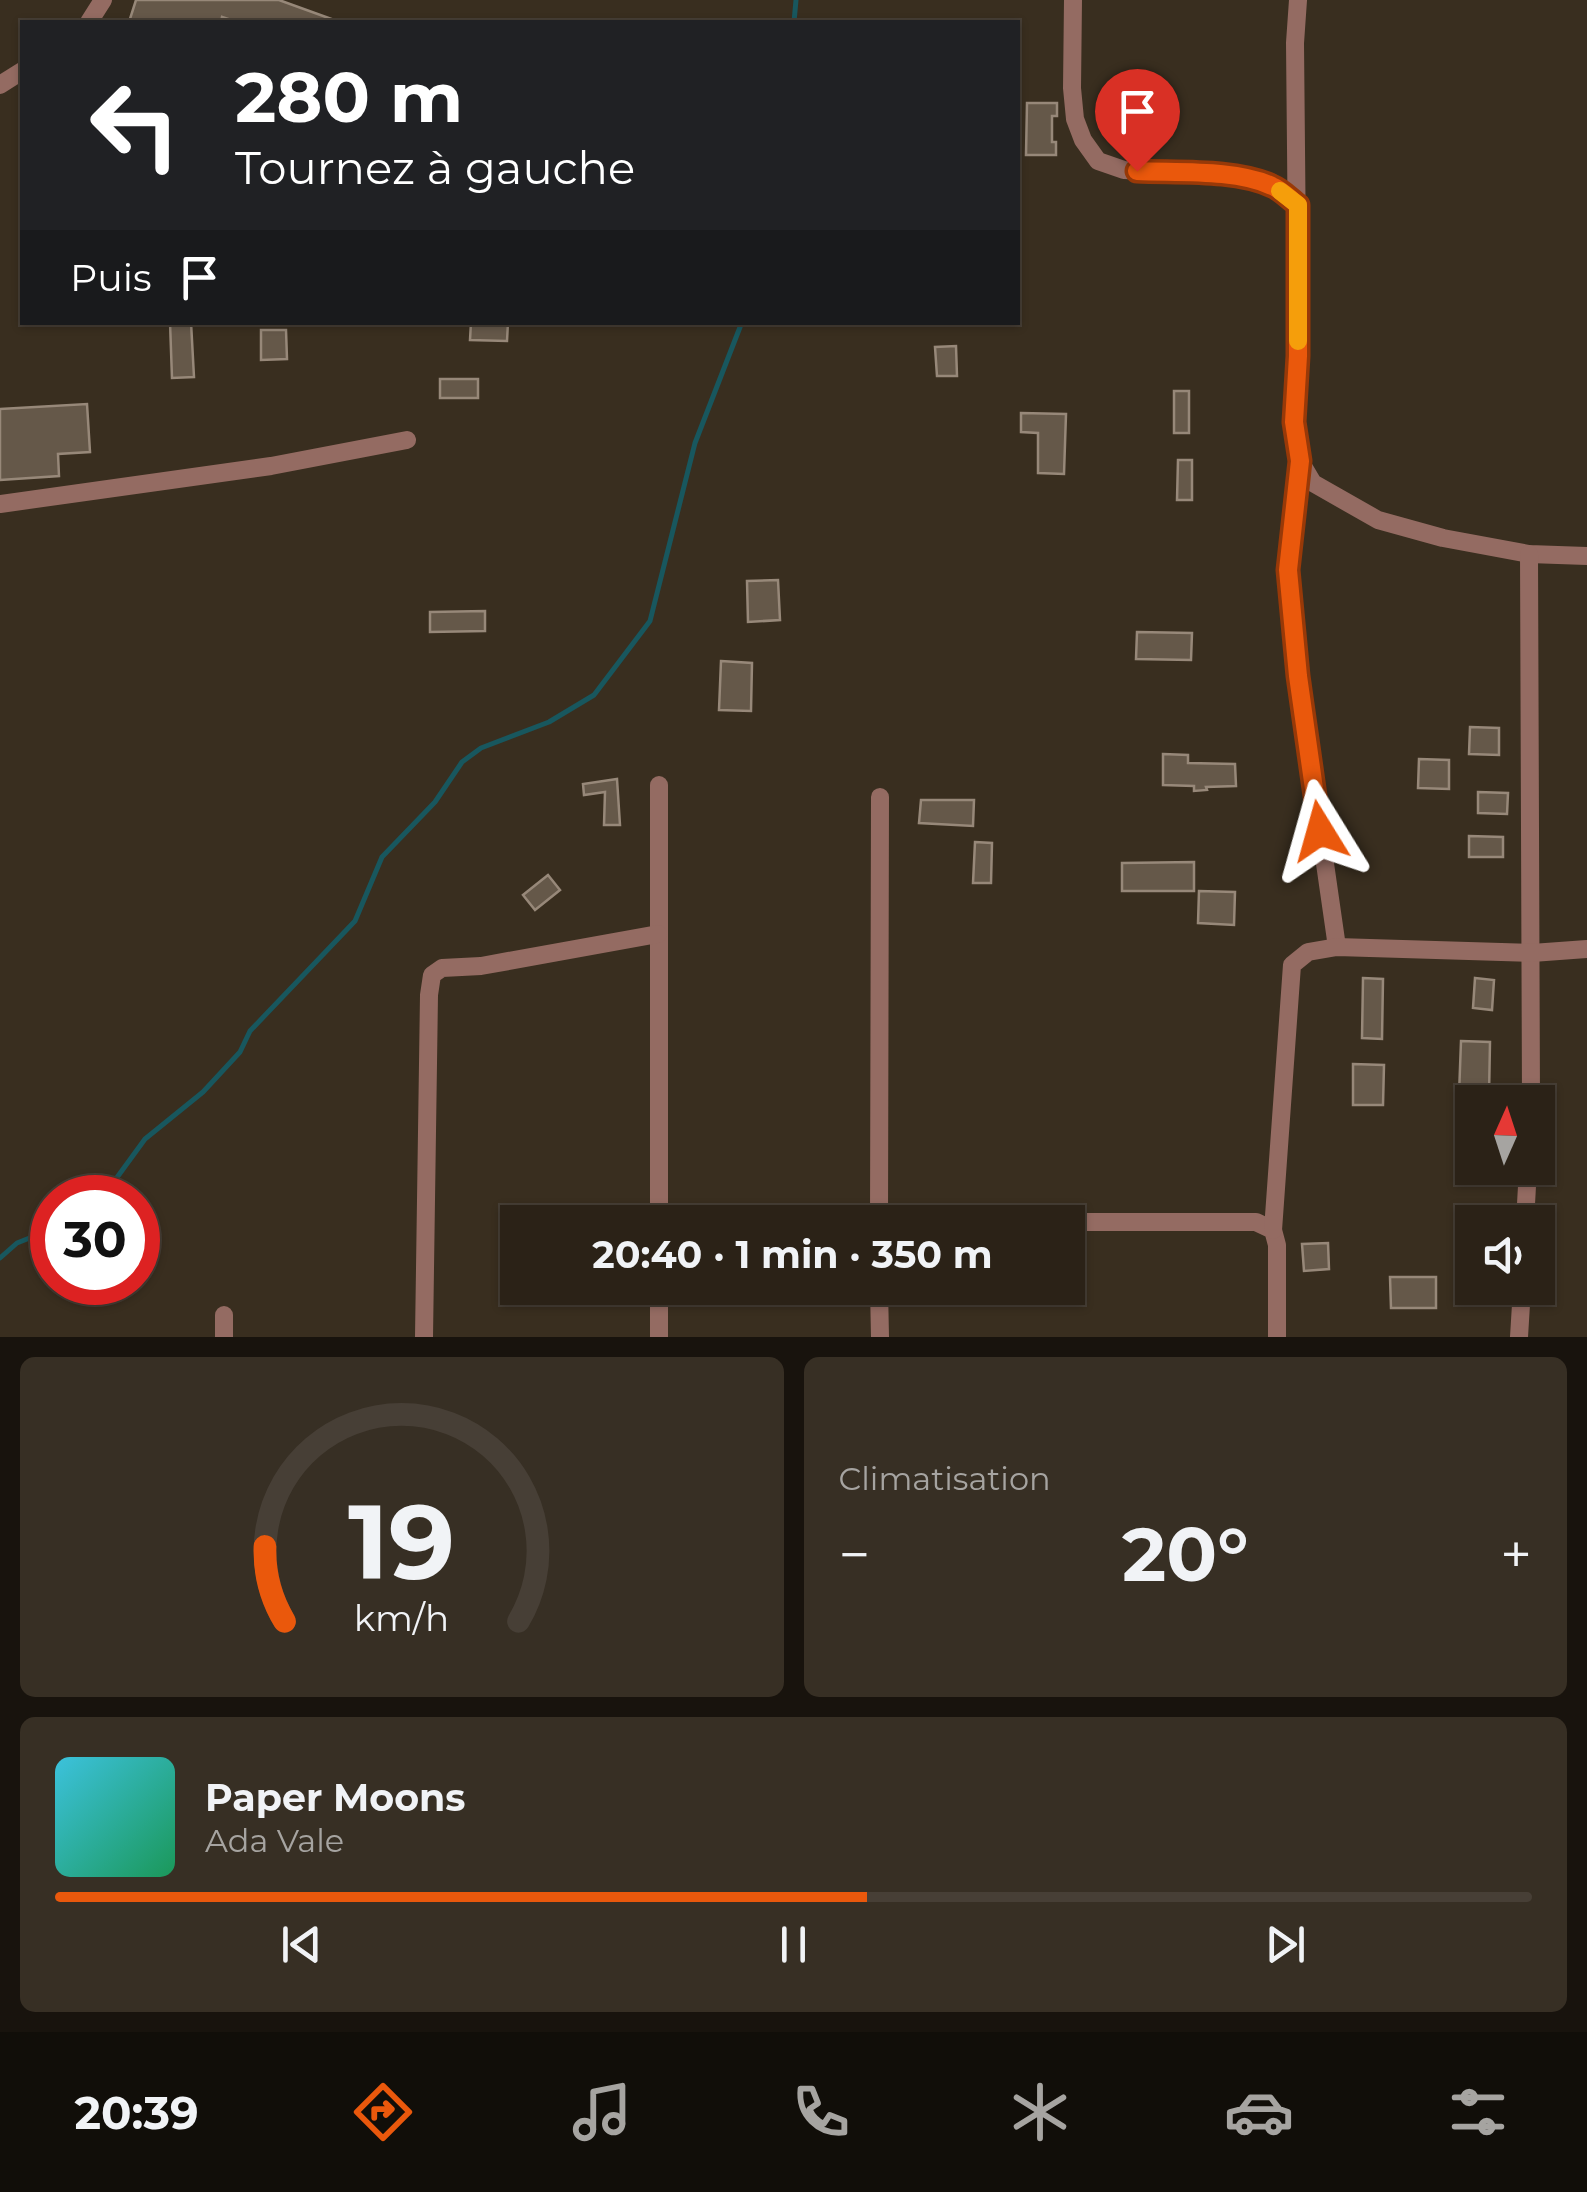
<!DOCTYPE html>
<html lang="fr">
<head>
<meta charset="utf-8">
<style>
	:root { --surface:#2b2217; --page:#372f24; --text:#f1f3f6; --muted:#a6a4a1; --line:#473f36; --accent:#ea580c }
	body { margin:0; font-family:Montserrat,sans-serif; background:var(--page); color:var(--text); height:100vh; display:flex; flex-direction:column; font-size:38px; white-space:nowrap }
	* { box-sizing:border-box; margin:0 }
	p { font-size:32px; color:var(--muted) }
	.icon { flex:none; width:55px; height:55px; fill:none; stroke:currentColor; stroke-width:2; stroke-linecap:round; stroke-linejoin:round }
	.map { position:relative; height:1337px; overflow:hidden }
	.panel { display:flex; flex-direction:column; gap:20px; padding:20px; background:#18130d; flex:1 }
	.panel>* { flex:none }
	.banner { position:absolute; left:20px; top:20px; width:1000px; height:305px; border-radius:0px; box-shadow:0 2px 8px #0004,0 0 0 2px var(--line); background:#202124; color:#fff; overflow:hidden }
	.needle { width:65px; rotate:3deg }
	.fabs { position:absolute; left:1455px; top:1085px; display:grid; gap:20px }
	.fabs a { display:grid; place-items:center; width:100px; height:100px; border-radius:0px; background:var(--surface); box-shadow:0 2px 8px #0004,0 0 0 2px var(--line); font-size:50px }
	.speed { position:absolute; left:30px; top:1175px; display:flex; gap:20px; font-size:50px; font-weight:700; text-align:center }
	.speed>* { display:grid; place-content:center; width:130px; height:130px; border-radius:50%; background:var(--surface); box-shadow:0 2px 8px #0004,0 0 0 2px var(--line); line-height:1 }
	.speed .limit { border:15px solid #d22; background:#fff; color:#111 }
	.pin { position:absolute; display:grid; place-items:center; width:85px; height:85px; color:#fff; margin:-102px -42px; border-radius:50% 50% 50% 0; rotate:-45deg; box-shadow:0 0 10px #0007 }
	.pin .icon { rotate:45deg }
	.me { position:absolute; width:110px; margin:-55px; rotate:352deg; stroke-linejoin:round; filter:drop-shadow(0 0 8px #0008) }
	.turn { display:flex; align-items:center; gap:35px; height:210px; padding:0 50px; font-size:45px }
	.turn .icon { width:130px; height:130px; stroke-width:2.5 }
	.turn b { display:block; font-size:70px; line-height:85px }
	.then { display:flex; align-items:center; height:95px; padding:0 50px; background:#0003; gap:20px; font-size:38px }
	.big { font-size:75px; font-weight:700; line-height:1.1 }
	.panel .tile { flex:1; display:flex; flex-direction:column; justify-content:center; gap:15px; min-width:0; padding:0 35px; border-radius:15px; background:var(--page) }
	.panel .dial { align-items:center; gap:0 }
	.dial svg { height:260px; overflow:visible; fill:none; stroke:var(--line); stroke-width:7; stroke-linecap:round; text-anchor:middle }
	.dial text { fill:var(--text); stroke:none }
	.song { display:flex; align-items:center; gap:30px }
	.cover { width:120px; height:120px; border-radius:15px; background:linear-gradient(135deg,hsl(190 70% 55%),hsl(150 70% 35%)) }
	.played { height:10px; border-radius:5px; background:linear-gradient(90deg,var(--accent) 55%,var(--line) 55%) }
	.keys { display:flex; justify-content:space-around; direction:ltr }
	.heat { display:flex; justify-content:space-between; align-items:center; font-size:55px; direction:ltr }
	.panel .tiles { flex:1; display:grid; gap:20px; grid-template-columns:1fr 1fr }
	.tile:last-child { grid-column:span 2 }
	.trip { position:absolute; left:500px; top:1205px; width:585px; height:100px; border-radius:0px; background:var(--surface); box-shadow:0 2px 8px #0004,0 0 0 2px var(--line); font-weight:700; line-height:100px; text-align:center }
	.menu { display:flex; height:160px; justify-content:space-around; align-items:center; background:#110e09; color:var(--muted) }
	.menu .icon { width:70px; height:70px }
	.menu .on { color:var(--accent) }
	.menu b { font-size:45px; color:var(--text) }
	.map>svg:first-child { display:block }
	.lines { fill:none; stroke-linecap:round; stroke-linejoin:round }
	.stream { stroke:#18575e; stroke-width:5 }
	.building { fill:#655849; stroke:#978879; stroke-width:2.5 }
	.street { stroke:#946b62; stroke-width:18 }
	.route-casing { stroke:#983908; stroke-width:25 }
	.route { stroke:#ea580c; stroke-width:18 }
	.slow { stroke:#f59e0b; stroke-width:18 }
</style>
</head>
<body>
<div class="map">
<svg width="1587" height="1337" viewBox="0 0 1587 1337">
	<rect width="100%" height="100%" fill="#392e1f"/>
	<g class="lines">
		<g class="stream">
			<path d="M794 22 796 0"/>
			<path d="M102 1198 145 1139 203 1092 240 1052 250 1031 355 921 382 857 435 802 462 762 481 748 549 722 594 695 650 621 695 443 742 322"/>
			<path d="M0 1258 17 1243 52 1229"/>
		</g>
	</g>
	<g class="building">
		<path d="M136 0H279L337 21 237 22 222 17 221 22H129Z"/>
		<path d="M1027 103H1057V116H1052V142H1056V155H1026Z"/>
		<path d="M170 322H191L194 377 172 378Z"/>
		<path d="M471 322H508L507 341 470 340Z"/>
		<path d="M261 330H286L287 359 261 360Z"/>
		<path d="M956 346 957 376H937L935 347Z"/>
		<rect x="440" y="379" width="38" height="19"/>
		<rect x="1174" y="391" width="15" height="42"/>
		<path d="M87 404 90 452 58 454 59 476 0 480V409Z"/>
		<path d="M1021 413 1066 414 1064 474 1038 473V433L1021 432Z"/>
		<path d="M1178 460H1192V500H1177Z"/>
		<path d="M778 580 780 620 748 622 747 581Z"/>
		<path d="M485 611V631L430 632V612Z"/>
		<path d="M1137 632 1192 633 1191 660 1136 659Z"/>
		<path d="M721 661 752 663 751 711 719 710Z"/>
		<path d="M1470 727 1499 728V755L1469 754Z"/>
		<path d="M1163 754 1188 755V763L1235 764 1236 786 1206 787 1207 790 1194 791V786L1163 785Z"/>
		<path d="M1419 759 1449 760V789L1418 788Z"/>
		<path d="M617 779 620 825H604L605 792 584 795 583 784Z"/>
		<path d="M1478 792 1508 793 1507 814 1478 813Z"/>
		<path d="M921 800H974L973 826 919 823Z"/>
		<path d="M1469 836 1503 837V857H1469Z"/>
		<path d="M975 842 992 843 991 883H973Z"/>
		<path d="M1194 862V891H1122V863Z"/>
		<path d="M548 875 560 890 535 910 523 895Z"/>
		<path d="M1199 891 1235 892 1234 925 1198 923Z"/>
		<path d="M1363 978 1383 979 1382 1039 1362 1038Z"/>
		<path d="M1475 978 1494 980 1492 1010 1473 1008Z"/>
		<path d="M1461 1041 1490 1042 1489 1096 1459 1095Z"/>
		<path d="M1353 1064 1384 1065 1383 1105H1353Z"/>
		<path d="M1328 1243 1329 1269 1304 1271 1302 1244Z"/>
		<path d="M1390 1277H1436V1308H1391Z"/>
	</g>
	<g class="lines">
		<g class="street">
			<path d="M1073 0 1072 88 1075 119 1083 140 1098 161 1124 170 1215 174 1255 181 1273 186 1298 205"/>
			<path d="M1298 0 1295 43 1298 356 1294 422 1300 461 1313 483 1378 520 1443 538 1529 554 1587 556"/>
			<path d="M89 22 103 0"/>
			<path d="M0 85 22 71"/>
			<path d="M1300 461 1288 570 1298 676 1337 947"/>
			<path d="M0 504 271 466 407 440"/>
			<path d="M1529 554 1531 1102"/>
			<path d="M659 1222V785"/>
			<path d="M879 1222H1256L1273 1230 1277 1245V1337"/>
			<path d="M879 1222 880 797"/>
			<path d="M1525 1222 1528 1168"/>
			<path d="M1273 1230 1292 965 1308 952 1337 947 1532 953 1587 949"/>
			<path d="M659 1288V1337"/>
			<path d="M879 1288 880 1337"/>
			<path d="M224 1337V1315"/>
			<path d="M424 1337 429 995 432 975 442 968 481 966 658 934"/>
			<path d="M1519 1337 1522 1288"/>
		</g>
	</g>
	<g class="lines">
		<g class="route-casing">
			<path id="route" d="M1137 171C1177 173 1236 169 1272 186 1282 190 1290 199 1298 205V356L1294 422 1300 461 1288 570 1298 676 1320 831"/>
		</g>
		<use href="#route" class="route"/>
		<path class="slow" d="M1280 191 1298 205V341"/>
	</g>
</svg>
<div class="fabs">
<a><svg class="needle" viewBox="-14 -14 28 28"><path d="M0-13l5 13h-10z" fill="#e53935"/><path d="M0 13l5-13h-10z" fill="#a6a4a1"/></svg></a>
<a><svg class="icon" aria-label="sound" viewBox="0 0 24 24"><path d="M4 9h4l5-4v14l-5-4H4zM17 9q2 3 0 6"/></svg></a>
</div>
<div class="speed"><div class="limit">30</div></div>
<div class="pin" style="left:1137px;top:171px;background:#d93025"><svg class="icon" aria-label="arrive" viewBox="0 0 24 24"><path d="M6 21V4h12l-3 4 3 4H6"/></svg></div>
<svg class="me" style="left:1320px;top:831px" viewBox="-20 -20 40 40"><path d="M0-17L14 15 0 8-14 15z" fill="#ea580c" stroke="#fff" stroke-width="4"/></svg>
<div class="trip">20:40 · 1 min · 350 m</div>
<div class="banner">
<div class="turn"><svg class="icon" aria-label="left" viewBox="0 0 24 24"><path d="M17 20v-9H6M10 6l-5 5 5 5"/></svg><div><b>280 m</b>Tournez à gauche</div></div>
<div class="then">Puis<svg class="icon" aria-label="arrive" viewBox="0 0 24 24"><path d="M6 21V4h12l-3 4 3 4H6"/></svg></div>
</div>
</div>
<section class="panel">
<div class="tiles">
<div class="tile dial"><svg viewBox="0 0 100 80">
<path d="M14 69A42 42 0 1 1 86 69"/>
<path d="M14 69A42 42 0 0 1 8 46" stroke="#ea580c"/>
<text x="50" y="56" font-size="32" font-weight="700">19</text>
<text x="50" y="72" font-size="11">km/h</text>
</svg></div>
<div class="tile"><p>Climatisation</p>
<div class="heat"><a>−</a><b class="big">20°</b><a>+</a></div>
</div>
<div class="tile">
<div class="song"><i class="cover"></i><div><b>Paper Moons</b><p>Ada Vale</p></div></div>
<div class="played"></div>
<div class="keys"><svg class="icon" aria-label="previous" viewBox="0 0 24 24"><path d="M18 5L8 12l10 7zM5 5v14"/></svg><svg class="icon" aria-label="pause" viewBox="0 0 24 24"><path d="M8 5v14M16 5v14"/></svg><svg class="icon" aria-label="next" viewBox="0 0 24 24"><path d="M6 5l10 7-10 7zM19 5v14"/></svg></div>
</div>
</div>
</section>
<nav class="menu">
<b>20:39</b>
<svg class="icon on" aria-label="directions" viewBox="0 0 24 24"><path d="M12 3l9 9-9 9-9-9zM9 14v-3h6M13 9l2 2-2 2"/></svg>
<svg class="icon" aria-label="music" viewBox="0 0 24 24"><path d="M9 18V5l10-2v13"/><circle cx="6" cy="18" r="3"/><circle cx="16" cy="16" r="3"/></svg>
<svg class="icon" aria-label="phone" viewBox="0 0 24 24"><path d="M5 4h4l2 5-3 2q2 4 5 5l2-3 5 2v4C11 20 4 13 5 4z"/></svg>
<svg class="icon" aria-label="climate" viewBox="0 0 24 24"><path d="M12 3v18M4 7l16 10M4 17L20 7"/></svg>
<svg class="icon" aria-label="car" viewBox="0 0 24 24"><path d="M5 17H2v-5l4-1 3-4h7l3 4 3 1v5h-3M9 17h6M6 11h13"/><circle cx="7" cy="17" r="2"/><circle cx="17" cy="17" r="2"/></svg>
<svg class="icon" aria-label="filters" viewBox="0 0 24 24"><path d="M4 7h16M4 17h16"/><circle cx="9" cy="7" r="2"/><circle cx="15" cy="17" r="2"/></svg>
</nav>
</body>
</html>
